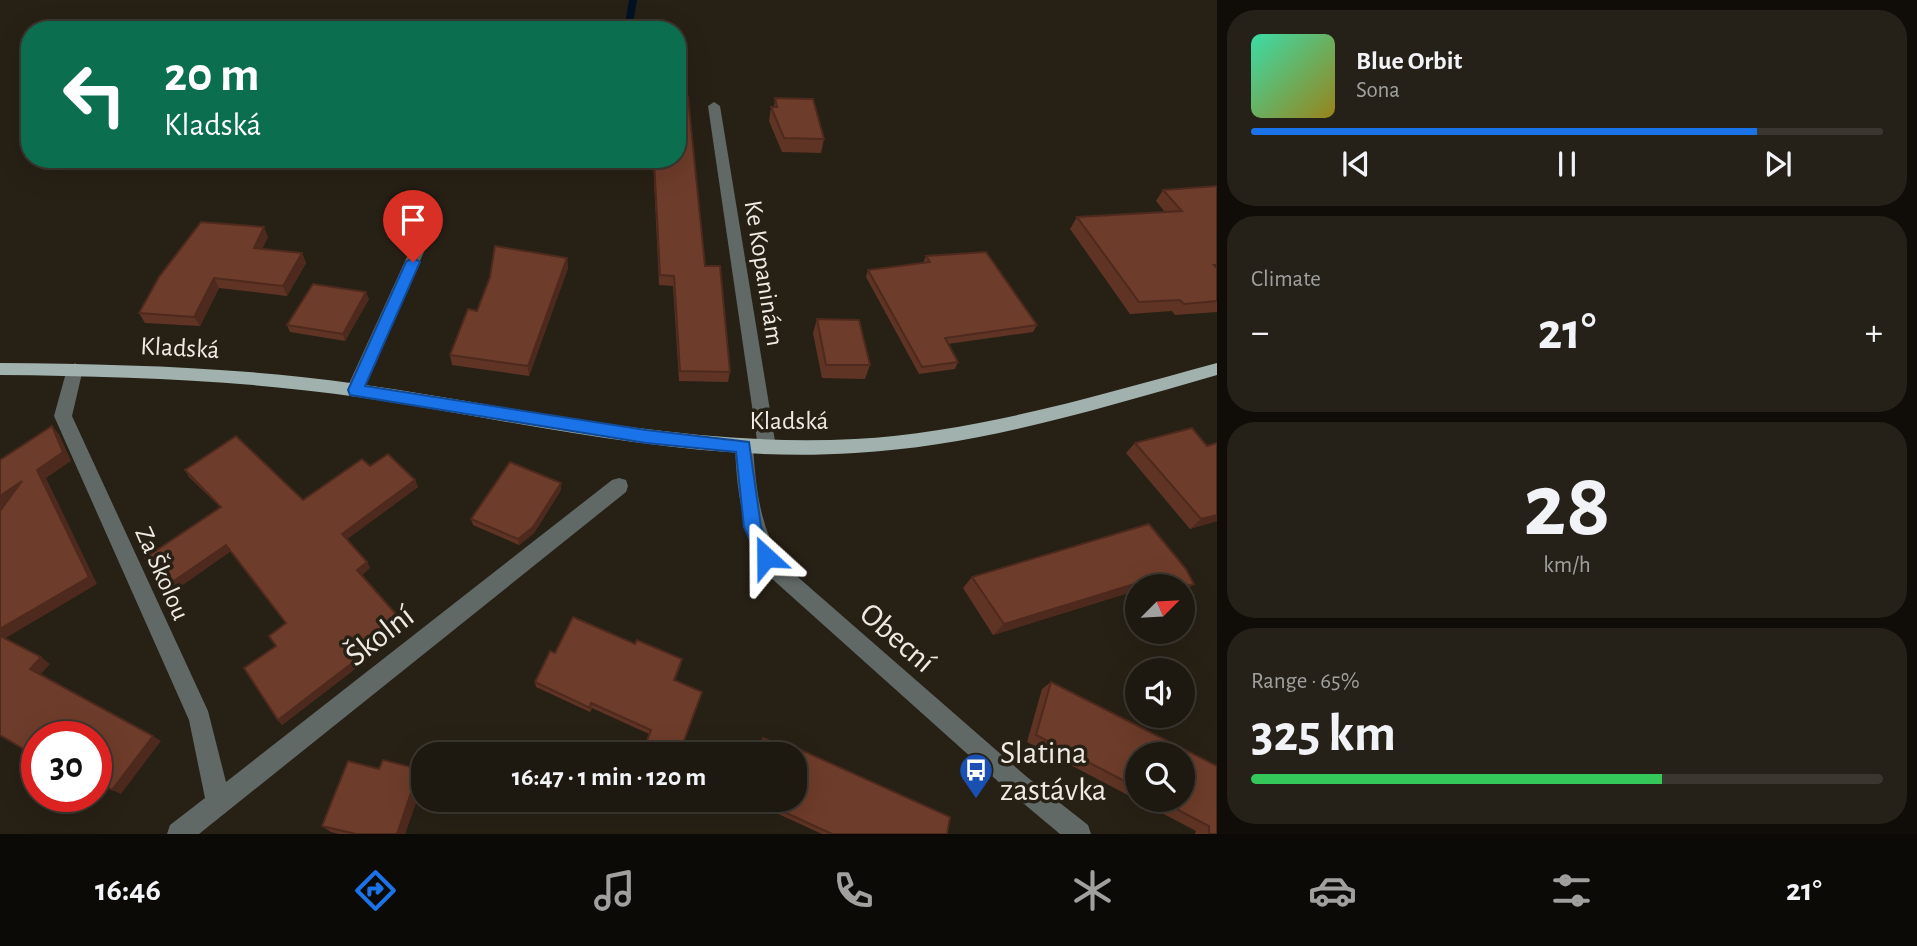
<!DOCTYPE html>
<html lang="en">
<head>
<meta charset="utf-8">
<style>
	:root { --surface:#1d1810; --page:#252119; --text:#f1f3f6; --muted:#a0a09f; --line:#3b3730; --accent:#1a73e8 }
	body { margin:0; font-family:"Alegreya Sans",sans-serif; background:var(--page); color:var(--text); height:100vh; display:flex; flex-direction:column; font-size:26px; white-space:nowrap }
	* { box-sizing:border-box; margin:0 }
	p { font-size:23px; color:var(--muted) }
	.icon { flex:none; width:38px; height:38px; fill:none; stroke:currentColor; stroke-width:2; stroke-linecap:round; stroke-linejoin:round }
	.map { position:relative; flex:1; overflow:hidden }
	.side { display:flex; flex-direction:column; gap:10px; padding:10px; background:#100d09; width:700px }
	.side>* { flex:none }
	.top-card { position:absolute; left:21px; top:21px; width:665px; height:147px; border-radius:28px; box-shadow:0 7px 28px #0002,0 0 0 2px var(--line); background:#0b6e4f; color:#fff; overflow:hidden }
	.needle { width:46px; rotate:66deg }
	.buttons { position:absolute; left:1125px; top:574px; display:grid; gap:14px }
	.buttons a { display:grid; place-items:center; width:70px; height:70px; border-radius:50%; background:var(--surface); box-shadow:0 7px 28px #0002,0 0 0 2px var(--line); font-size:35px }
	.speed { position:absolute; left:21px; top:721px; display:flex; gap:14px; font-size:35px; font-weight:700; text-align:center }
	.speed>* { display:grid; place-content:center; width:91px; height:91px; border-radius:50%; background:var(--surface); box-shadow:0 7px 28px #0002,0 0 0 2px var(--line); line-height:1 }
	.speed .limit { border:10px solid #d22; background:#fff; color:#111 }
	.pin { position:absolute; display:grid; place-items:center; width:60px; height:60px; color:#fff; margin:-72px -30px; border-radius:50% 50% 50% 0; rotate:-45deg; box-shadow:0 0 7px #0007 }
	.pin .icon { rotate:45deg }
	.me { position:absolute; width:77px; margin:-38px; rotate:336deg; stroke-linejoin:round; filter:drop-shadow(0 0 5px #0008) }
	.turn { display:flex; align-items:center; gap:24px; height:147px; padding:0 28px; font-size:32px }
	.turn .icon { width:91px; height:91px; stroke-width:2.5 }
	.turn b { display:block; font-size:49px; line-height:60px }
	.big { font-size:52px; font-weight:700; line-height:1.1 }
	.side .widget { flex:1; display:flex; flex-direction:column; justify-content:center; gap:10px; min-width:0; padding:0 24px; border-radius:28px; background:var(--page) }
	.side .dial { align-items:center; gap:0 }
	.dial b { font-size:91px; line-height:1 }
	.song { display:flex; align-items:center; gap:21px }
	.cover { width:84px; height:84px; border-radius:10px; background:linear-gradient(135deg,hsl(160 70% 55%),hsl(50 70% 35%)) }
	.played { height:7px; border-radius:4px; background:linear-gradient(90deg,var(--accent) 80%,var(--line) 80%) }
	.keys { display:flex; justify-content:space-around; direction:ltr }
	.heat { display:flex; justify-content:space-between; align-items:center; font-size:38px; direction:ltr }
	.charge { height:10px; border-radius:5px; background:linear-gradient(90deg,#34c759 65%,var(--line) 0) }
	.trip { position:absolute; left:411px; top:742px; width:396px; height:70px; border-radius:28px; background:var(--surface); box-shadow:0 7px 28px #0002,0 0 0 2px var(--line); font-weight:700; line-height:70px; text-align:center }
	.dock { display:flex; height:112px; justify-content:space-around; align-items:center; background:#0c0a06; color:var(--muted) }
	.dock .icon { width:49px; height:49px }
	.dock .on { color:var(--accent) }
	.dock b { font-size:32px; color:var(--text) }
	main { display:flex; flex:1; min-height:0 }
	.map>svg:first-child { display:block }
	.lines { fill:none; stroke-linecap:round; stroke-linejoin:round }
	.stream { fill:#001223; fill-rule:evenodd }
	.minor { fill:#616967; fill-rule:evenodd }
	.major { fill:#a0b1ae; fill-rule:evenodd }
	.wall { fill:#5f3424; fill-rule:evenodd }
	.shaded-wall { fill:#4d2a1d }
	.building { fill:#6e3c2a; stroke:#4d2a1d; stroke-width:2 }
	.route { fill:#1a73e8; stroke:#114b97; stroke-width:2 }
	.labels { text-anchor:middle; stroke-width:7; stroke-linejoin:round; paint-order:stroke }
	.street-label { font-size:26px; fill:#efeae3; stroke:#272015 }
	.near-street-label { font-size:32px; fill:#efeae3; stroke:#272015 }
	.near-poi-label { font-size:32px; fill:#efeae3; stroke:#272015; text-anchor:start }
</style>
</head>
<body>
<main>
<div class="map">
<svg width="1217" height="834" viewBox="0 0 1217 834">
	<rect width="100%" height="100%" fill="#272015"/>
	<g class="lines">
		<path class="stream" d="M629 0H637L632 30H624Z"/>
		<g class="minor">
			<path d="M714 102 720 106 776 447 773 452 767 454 761 452 758 447 708 106Z"/>
			<path d="M429 219 436 224 364 390 361 395H349L346 390 422 224Z"/>
			<path d="M75 363 83 369 72 416 208 711 226 782 612 480 619 478 626 480 628 486 626 492 199 834H167L170 825 205 798 189 720 54 416 67 369Z"/>
			<path d="M744 440 750 442 753 447C756 489 760 529 784 565L1027 777 1088 825 1091 834H1060L1011 793 770 577C743 537 737 495 735 447L738 442Z"/>
		</g>
		<path class="major" d="M0 363C119 364 239 367 358 384 522 407 687 448 855 439 979 432 1098 395 1217 363V375C1098 409 979 446 855 453 688 464 522 421 358 397 240 380 119 376 0 375Z"/>
	</g>
	<g class="wall">
		<path d="M775 98 824 139 821 153 782 152 769 121 771 107H774Z"/>
		<path d="M531 159H574L572 166 531 163Z"/>
		<path d="M653 159H677L705 266 730 372 728 382 679 381 673 286 659 285Z"/>
		<path d="M1217 186V312L1175 315 1172 311 1130 314 1070 229 1077 217 1165 212 1156 201 1163 190Z"/>
		<path d="M268 237 262 249 302 253 306 263 287 296 219 288 200 326 145 323 139 313Z"/>
		<path d="M926 256 1037 325 1033 332 948 344 958 362 955 369 919 374 866 277 868 270 923 263Z"/>
		<path d="M567 258 568 268 529 376 452 365 450 355 477 311Z"/>
		<path d="M369 299 345 341 290 332 287 325Z"/>
		<path d="M817 319 870 365 865 379 822 378 813 333Z"/>
		<path d="M1135 443 1217 521 1190 529 1126 453Z"/>
		<path d="M370 466 415 480 418 487 347 539 367 562 370 568 362 575 404 623 407 629 282 725 278 720 276 646 286 623 231 551 171 593 165 587 220 507 189 477 185 470 303 500Z"/>
		<path d="M561 490 534 533 519 545 473 525 471 519Z"/>
		<path d="M1149 524 1194 584 1183 593V586H1138V590L993 635 963 588 972 577Z"/>
		<path d="M681 665 675 680 649 734 592 708 590 712 536 687 535 682Z"/>
		<path d="M1051 682 1217 766V834H1195L1196 831 1027 742 1042 689ZM1138 754 1183 800H1138Z"/>
		<path d="M763 738 779 745 781 741 947 834H822L748 800H794V754H757Z"/>
		<path d="M379 769H419L424 775V779L405 834H339L331 832 322 826Z"/>
	</g>
	<g class="shaded-wall">
		<path d="M264 227 268 237 258 258 254 248Z"/>
		<path d="M302 253 306 263 287 296 283 286Z"/>
		<path d="M567 258 568 268 529 376 528 366Z"/>
		<path d="M214 278 219 288 200 326 194 317Z"/>
		<path d="M366 292 369 299 345 341 343 334Z"/>
		<path d="M52 426 59 434 71 461 46 478 97 584 4 639 0 637V629L37 470Z"/>
		<path d="M415 480 418 487 346 540 342 534Z"/>
		<path d="M22 481 31 488 0 510V496Z"/>
		<path d="M561 483V490L534 533 519 545 518 539Z"/>
		<path d="M1217 515V521L1190 529 1201 519Z"/>
		<path d="M226 545 231 551 171 593 165 587Z"/>
		<path d="M367 562 370 568 361 576 357 570Z"/>
		<path d="M1151 579 1142 586H1138V590L993 635 1004 624Z"/>
		<path d="M1194 584 1183 593V587Z"/>
		<path d="M404 623 407 629 282 725 278 720Z"/>
		<path d="M41 657 50 664 40 675 30 669Z"/>
		<path d="M153 736 161 741 121 794 112 790Z"/>
		<path d="M419 769 424 775V779L405 834H397Z"/>
		<path d="M99 781 108 786 101 794 96 792V784Z"/>
	</g>
	<g class="building">
		<path d="M677 97H688L705 266H720L730 372 680 371 674 276 660 275 654 159H677Z"/>
		<path d="M775 98 813 99 824 139 784 138 771 107H777Z"/>
		<path d="M1217 186V265H1214L1217 268V301L1184 304 1180 300 1139 302 1077 217 1182 211 1163 190Z"/>
		<path d="M201 222 264 227 254 248 302 253 283 286 214 278 194 317 139 313 159 277Z"/>
		<path d="M495 246 567 258 528 366 450 355 468 309 477 311 490 277Z"/>
		<path d="M986 252 1037 325 945 338 958 362 922 367 868 270 930 262 926 256Z"/>
		<path d="M313 284 366 292 343 334 287 325Z"/>
		<path d="M817 319 859 320 870 365H826Z"/>
		<path d="M52 426 63 452 37 470 89 577 0 629V511L22 481 0 496V460Z"/>
		<path d="M1192 428 1207 446 1217 443V515L1201 519 1135 443Z"/>
		<path d="M236 436 303 500 362 459 370 466 388 454 415 480 342 534 367 562 357 570 404 623 278 720 244 668 276 646 269 636 286 623 226 545 165 587 145 558 221 507 185 470Z"/>
		<path d="M510 462 561 483 533 527 518 539 471 519Z"/>
		<path d="M1149 524 1186 569 1194 584 1183 587V586H1157L1151 579 1004 624 972 577Z"/>
		<path d="M573 617 635 644 637 640 682 659 674 680 702 692 679 754H642L651 730 591 703 590 708 535 682 550 651 555 653Z"/>
		<path d="M0 636 41 657 30 669 153 736 112 790 99 781 96 784V737H37V757L0 735Z"/>
		<path d="M1051 682 1217 766V834H1209V826L1159 800H1183V754H1138V788L1036 735Z"/>
		<path d="M763 738 780 745 781 741 950 817 947 834H832L758 800H794V754H758Z"/>
		<path d="M383 760 419 769 397 834H356L322 826 348 761 379 769Z"/>
	</g>
	<path class="route" d="M413 258 420 262 365 386 646 430 749 442 761 527 775 557 773 563 766 565 760 563 744 527 736 452 646 443 350 395 348 390 406 262Z"/>
	<defs>
		<g id="bus-pin" transform="scale(1.75)"><path d="M0 17L-7.5 6A9.5 9.5 0 1 1 7.5 6Z" fill="#1a4fb4" stroke="#272015"/><path d="M-5-6H5V4H4V6H2V4H-2V6H-4V4H-5ZM-3.5-4V0h7V-4ZM-3.5 1.2v1.5H-2V1.2ZM2 1.2v1.5H3.5V1.2Z" fill="#fff"/></g>
	</defs>
	<g fill-rule="evenodd">
		<use href="#bus-pin" x="976" y="770"/>
	</g>
	<g class="labels">
		<g class="street-label">
			<text transform="translate(765 273) rotate(81)" y="9">Ke Kopaninám</text>
			<text transform="translate(180 347) rotate(3)" y="9">Kladská</text>
			<text x="789" y="429">Kladská</text>
			<text transform="translate(163 573) rotate(66)" y="9">Za Školou</text>
		</g>
		<g class="near-street-label">
			<text transform="translate(379 635) rotate(-38)" y="11">Školní</text>
			<text transform="translate(898 637) rotate(41)" y="11">Obecní</text>
		</g>
		<g class="near-poi-label">
			<text x="1000" y="763">Slatina<tspan x="1000" dy="37">zastávka</tspan></text>
		</g>
	</g>
</svg>
<div class="buttons">
<a><svg class="needle" viewBox="-14 -14 28 28"><path d="M0-13l5 13h-10z" fill="#e53935"/><path d="M0 13l5-13h-10z" fill="#a0a09f"/></svg></a>
<a><svg class="icon" aria-label="sound" viewBox="0 0 24 24"><path d="M4 9h4l5-4v14l-5-4H4zM17 9q2 3 0 6"/></svg></a>
<a><svg class="icon" aria-label="search" viewBox="0 0 24 24"><circle cx="10" cy="10" r="6"/><path d="M15 15l6 6"/></svg></a>
</div>
<div class="speed"><div class="limit">30</div></div>
<div class="pin" style="left:413px;top:262px;background:#d93025"><svg class="icon" aria-label="arrive" viewBox="0 0 24 24"><path d="M6 21V4h12l-3 4 3 4H6"/></svg></div>
<svg class="me" style="left:766px;top:557px" viewBox="-20 -20 40 40"><path d="M0-17L14 15 0 8-14 15z" fill="#1a73e8" stroke="#fff" stroke-width="4"/></svg>
<div class="trip">16:47 · 1 min · 120 m</div>
<div class="top-card">
<div class="turn"><svg class="icon" aria-label="left" viewBox="0 0 24 24"><path d="M17 20v-9H6M10 6l-5 5 5 5"/></svg><div><b>20 m</b>Kladská</div></div>
</div>
</div>
<section class="side">
<div class="widget">
<div class="song"><i class="cover"></i><div><b>Blue Orbit</b><p>Sona</p></div></div>
<div class="played"></div>
<div class="keys"><svg class="icon" aria-label="previous" viewBox="0 0 24 24"><path d="M18 5L8 12l10 7zM5 5v14"/></svg><svg class="icon" aria-label="pause" viewBox="0 0 24 24"><path d="M8 5v14M16 5v14"/></svg><svg class="icon" aria-label="next" viewBox="0 0 24 24"><path d="M6 5l10 7-10 7zM19 5v14"/></svg></div>
</div>
<div class="widget"><p>Climate</p>
<div class="heat"><a>−</a><b class="big">21°</b><a>+</a></div>
</div>
<div class="widget dial"><b>28</b><p>km/h</p></div>
<div class="widget"><p>Range · 65%</p><b class="big">325 km</b><div class="charge"></div></div>
</section>
</main>
<nav class="dock">
<b>16:46</b>
<svg class="icon on" aria-label="directions" viewBox="0 0 24 24"><path d="M12 3l9 9-9 9-9-9zM9 14v-3h6M13 9l2 2-2 2"/></svg>
<svg class="icon" aria-label="music" viewBox="0 0 24 24"><path d="M9 18V5l10-2v13"/><circle cx="6" cy="18" r="3"/><circle cx="16" cy="16" r="3"/></svg>
<svg class="icon" aria-label="phone" viewBox="0 0 24 24"><path d="M5 4h4l2 5-3 2q2 4 5 5l2-3 5 2v4C11 20 4 13 5 4z"/></svg>
<svg class="icon" aria-label="climate" viewBox="0 0 24 24"><path d="M12 3v18M4 7l16 10M4 17L20 7"/></svg>
<svg class="icon" aria-label="car" viewBox="0 0 24 24"><path d="M5 17H2v-5l4-1 3-4h7l3 4 3 1v5h-3M9 17h6M6 11h13"/><circle cx="7" cy="17" r="2"/><circle cx="17" cy="17" r="2"/></svg>
<svg class="icon" aria-label="filters" viewBox="0 0 24 24"><path d="M4 7h16M4 17h16"/><circle cx="9" cy="7" r="2"/><circle cx="15" cy="17" r="2"/></svg>
<b>21°</b>
</nav>
</body>
</html>
